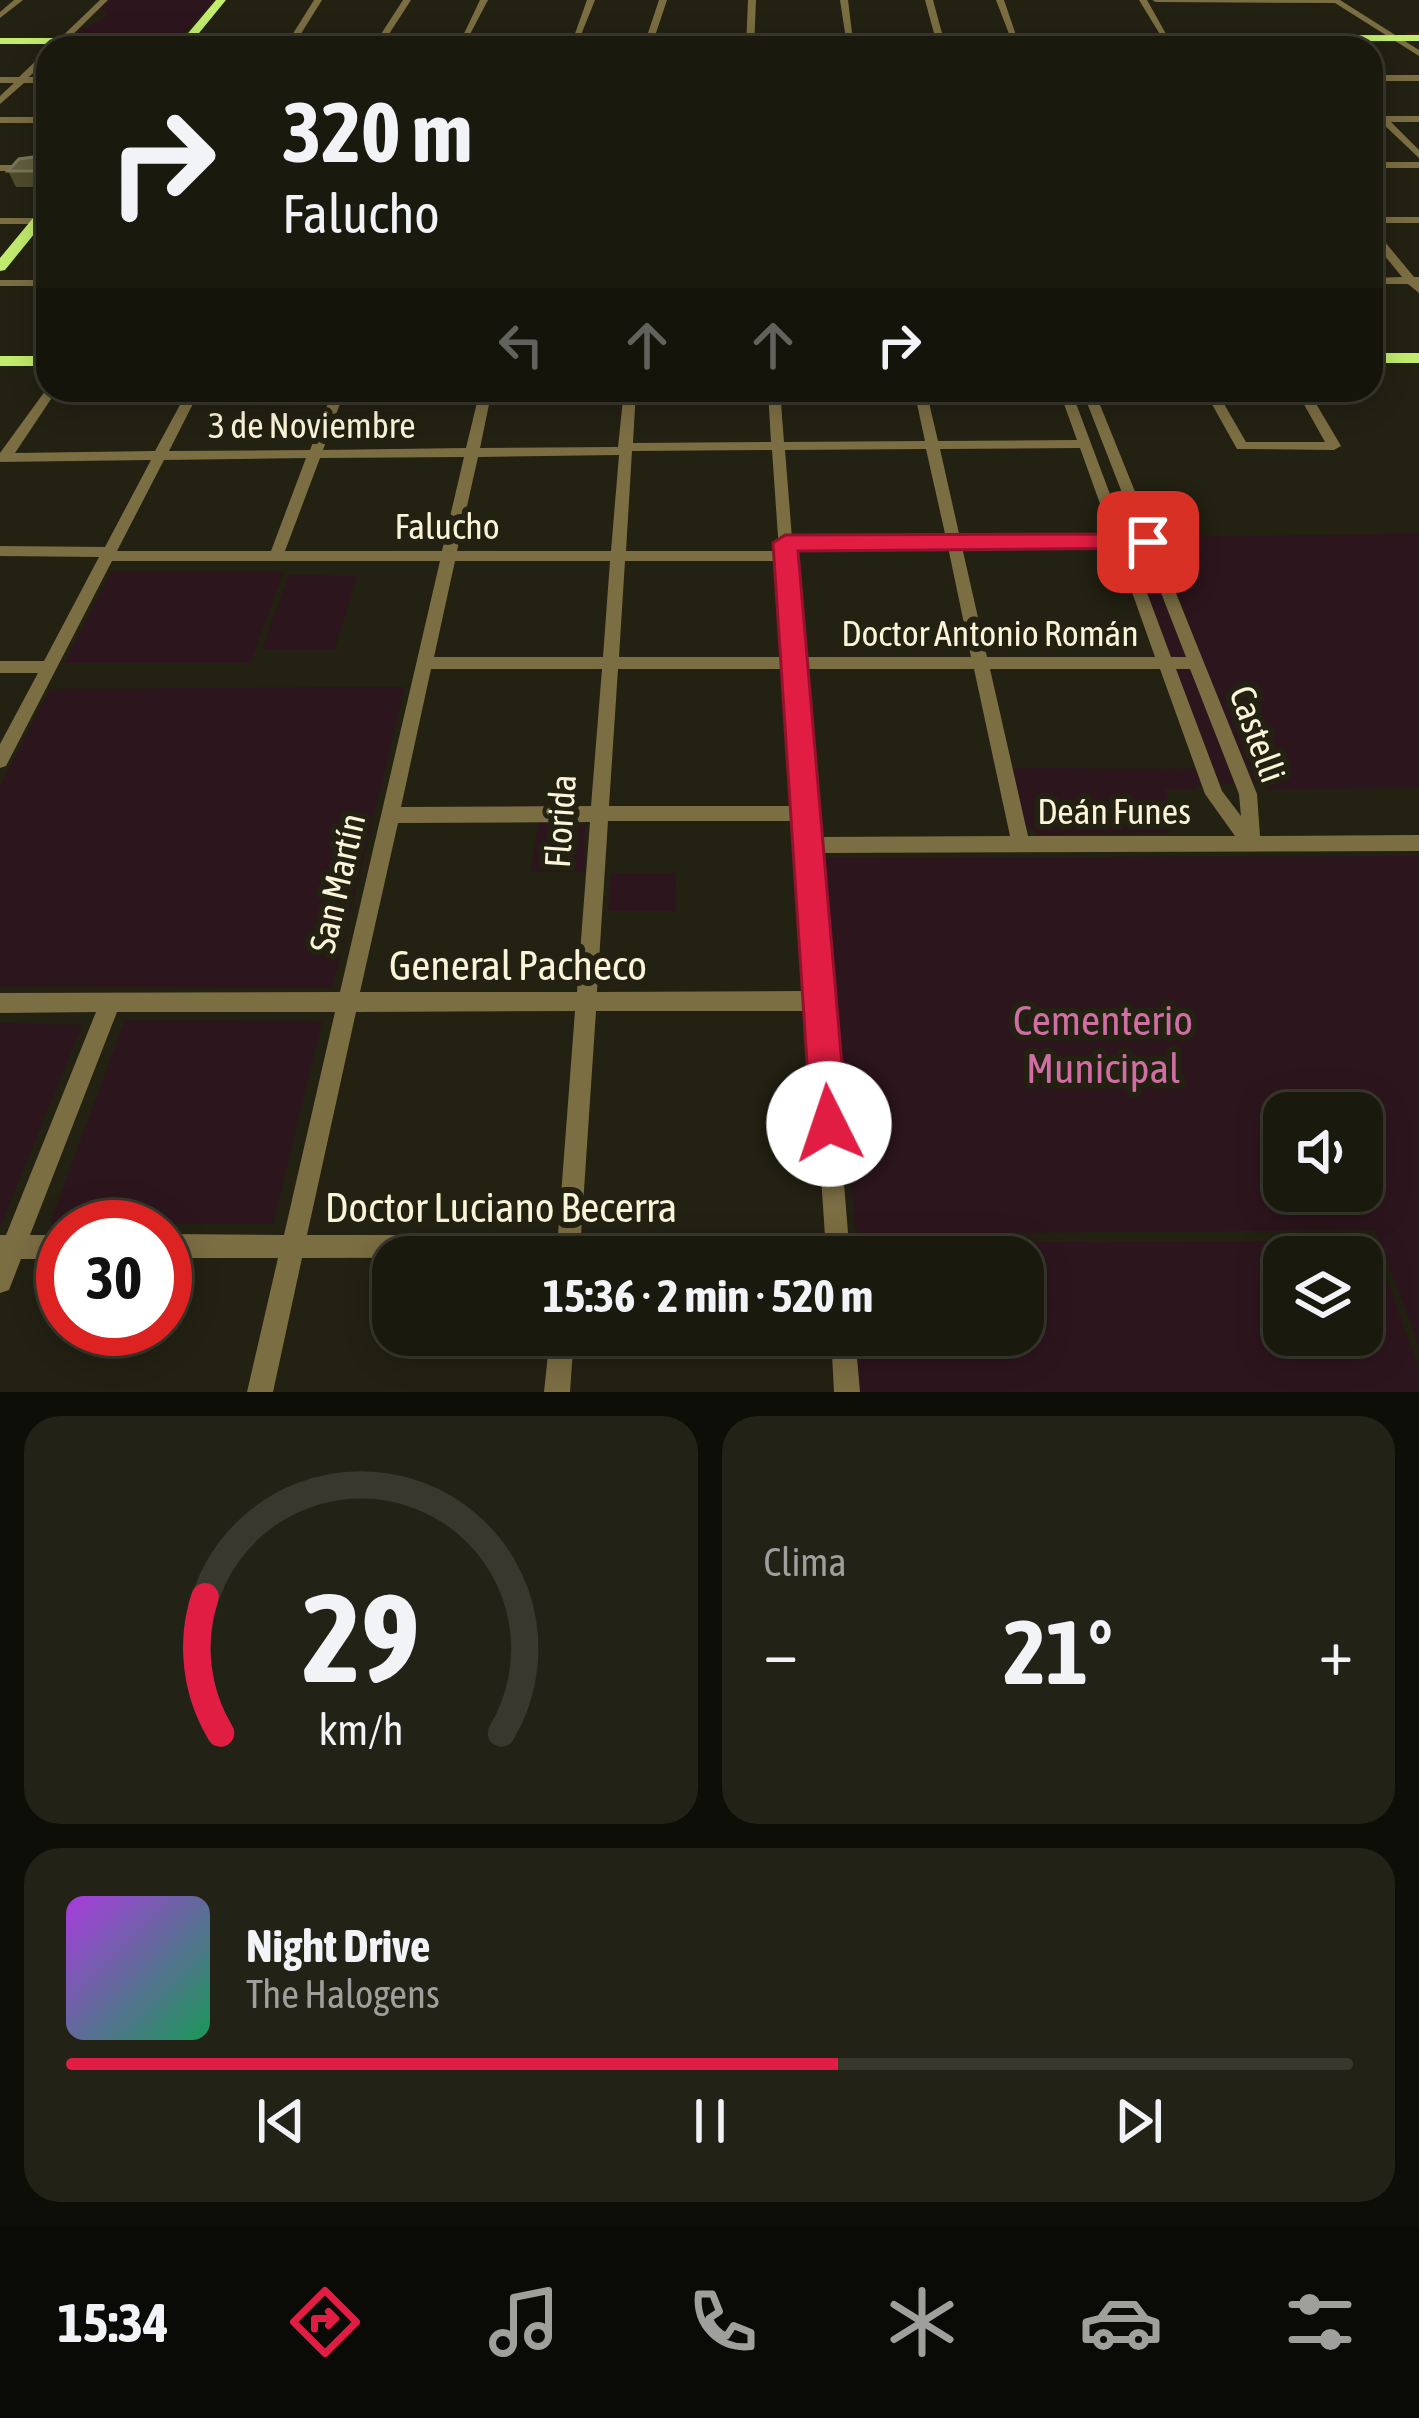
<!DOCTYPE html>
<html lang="es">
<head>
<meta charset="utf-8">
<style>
	:root { --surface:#1a190e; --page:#232217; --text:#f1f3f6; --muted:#9fa09e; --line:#38382e; --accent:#e21d43 }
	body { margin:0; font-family:"Asap Condensed",sans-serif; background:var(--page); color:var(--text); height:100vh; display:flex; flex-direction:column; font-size:45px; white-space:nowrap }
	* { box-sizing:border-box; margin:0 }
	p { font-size:39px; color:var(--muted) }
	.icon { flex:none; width:66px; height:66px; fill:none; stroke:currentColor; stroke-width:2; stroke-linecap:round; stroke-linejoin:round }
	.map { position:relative; height:1392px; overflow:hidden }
	.side { display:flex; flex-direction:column; gap:24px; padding:24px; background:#0e0e08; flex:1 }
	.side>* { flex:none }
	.hud { position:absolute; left:36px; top:36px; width:1347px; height:366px; border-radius:36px; box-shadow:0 6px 30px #0003,0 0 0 3px var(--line); background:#1a190e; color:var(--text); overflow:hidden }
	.fabs { position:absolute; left:1263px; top:1092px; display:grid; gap:24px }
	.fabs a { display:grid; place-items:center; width:120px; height:120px; border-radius:24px; background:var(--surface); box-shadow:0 6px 30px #0003,0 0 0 3px var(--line); font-size:60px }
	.speed { position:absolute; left:36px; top:1200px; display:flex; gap:24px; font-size:60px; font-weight:700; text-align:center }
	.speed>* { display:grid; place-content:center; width:156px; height:156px; border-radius:50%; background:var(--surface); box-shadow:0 6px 30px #0003,0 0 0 3px var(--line); line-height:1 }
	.speed .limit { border:18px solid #d22; background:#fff; color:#111 }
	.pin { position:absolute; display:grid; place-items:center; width:102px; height:102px; color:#fff; margin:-51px; border-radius:24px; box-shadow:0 6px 18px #0006 }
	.me { position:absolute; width:132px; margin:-66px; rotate:356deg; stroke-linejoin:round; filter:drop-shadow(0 0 9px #0008) }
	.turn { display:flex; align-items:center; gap:42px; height:252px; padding:0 48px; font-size:54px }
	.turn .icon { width:156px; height:156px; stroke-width:2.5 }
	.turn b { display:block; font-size:84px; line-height:102px }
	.lanes { display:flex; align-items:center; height:114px; padding:0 48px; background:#0003; justify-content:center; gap:60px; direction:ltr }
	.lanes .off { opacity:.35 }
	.big { font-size:90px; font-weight:700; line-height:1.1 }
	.side .card { flex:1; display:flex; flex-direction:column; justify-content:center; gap:18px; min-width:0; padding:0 42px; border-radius:36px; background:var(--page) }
	.side .dial { align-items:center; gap:0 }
	.dial svg { height:312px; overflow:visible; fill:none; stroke:var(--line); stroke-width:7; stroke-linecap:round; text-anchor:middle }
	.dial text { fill:var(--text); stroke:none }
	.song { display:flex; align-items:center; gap:36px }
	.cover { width:144px; height:144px; border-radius:18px; background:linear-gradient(135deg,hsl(280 70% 55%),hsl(150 70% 35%)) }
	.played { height:12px; border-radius:6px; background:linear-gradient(90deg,var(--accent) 60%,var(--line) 60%) }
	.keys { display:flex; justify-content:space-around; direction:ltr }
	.heat { display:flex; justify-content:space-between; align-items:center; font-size:66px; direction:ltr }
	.side .tiles { flex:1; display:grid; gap:24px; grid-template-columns:1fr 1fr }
	.card:last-child { grid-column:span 2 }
	.trip { position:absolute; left:372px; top:1236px; width:672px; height:120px; border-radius:36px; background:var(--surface); box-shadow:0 6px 30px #0003,0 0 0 3px var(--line); font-weight:700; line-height:120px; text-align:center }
	.menu { display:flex; height:192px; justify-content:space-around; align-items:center; background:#0a0a06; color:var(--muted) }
	.menu .icon { width:84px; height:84px }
	.menu .active { color:var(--accent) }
	.menu b { font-size:54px; color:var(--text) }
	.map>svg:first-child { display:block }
	.green { fill:#2d151d; fill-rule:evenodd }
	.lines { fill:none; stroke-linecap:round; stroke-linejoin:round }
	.stream { stroke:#3d2011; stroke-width:3 }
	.minor { fill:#7c6e43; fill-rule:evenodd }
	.major { fill:#c2ec6e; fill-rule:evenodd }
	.wall { fill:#4f4c2d }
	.shaded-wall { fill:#36331a }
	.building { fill:#615e3f; stroke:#797558; stroke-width:3 }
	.route { fill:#e21d43; stroke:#93132c; stroke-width:3 }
	.labels { text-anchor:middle; stroke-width:12; stroke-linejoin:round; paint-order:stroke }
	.street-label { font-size:36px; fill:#faf4d9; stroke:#232112 }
	.near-street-label { font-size:42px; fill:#faf4d9; stroke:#232112 }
	.near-park-label { font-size:42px; fill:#d16ea4; stroke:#232112 }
</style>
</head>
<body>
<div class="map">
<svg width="1419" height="1392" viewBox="0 0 1419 1392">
	<rect width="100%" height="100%" fill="#232112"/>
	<g class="green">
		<path d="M108 0H214L181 36 71 35 105 18 107 13 99 9Z"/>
		<path d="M1419 534V788L1266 789 1254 784 1202 662 1158 537Z"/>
		<path d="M1137 549 1145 550 1188 657H1171L1132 553Z"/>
		<path d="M112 571H284L250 663H64Z"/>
		<path d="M289 575 357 576 335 649H262Z"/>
		<path d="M1175 669H1193L1234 784 1219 782Z"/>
		<path d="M405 687 332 988 0 986V787L50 689Z"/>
		<path d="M1013 768 1199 769 1203 783 1193 789H1165L1175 823 1170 833 1040 835 1025 825Z"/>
		<path d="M538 822 585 825V872H531Z"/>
		<path d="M1419 856V1344L1375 1230 861 1234 855 1227 824 858ZM1284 1113H1362V1191H1284Z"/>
		<path d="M611 873H676L675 911H608Z"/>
		<path d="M125 1020 322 1021 273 1224 50 1223Z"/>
		<path d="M0 1023 82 1025 0 1228Z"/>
		<path d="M1373 1241 1419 1369V1392H859L855 1335H1023V1257H849L848 1243ZM1284 1257H1362V1335H1284Z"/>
	</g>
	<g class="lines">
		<path class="stream" d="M1408 34H1419"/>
		<g class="minor">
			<path d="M14 0H23L0 18V12Z"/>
			<path d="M100 0H108L59 48H50Z"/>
			<path d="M314 0H322L292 48H284Z"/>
			<path d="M403 0H411L380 48H372Z"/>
			<path d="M480 0H488L467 40 460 42Z"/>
			<path d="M587 0H595L579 40 572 42Z"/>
			<path d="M659 0H667L651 48H643Z"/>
			<path d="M748 0H756L754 48H746Z"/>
			<path d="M840 0H848L853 41 846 39Z"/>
			<path d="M925 0H933L946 48H938Z"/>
			<path d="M996 0H1004L1018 41 1011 39Z"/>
			<path d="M1139 0H1147L1170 41H1164Z"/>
			<path d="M1152 0H1340L1419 50V56L1335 3 1156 2Z"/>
			<path d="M45 52H48V59L29 77H48V83H24L0 104V96L14 83H0V77H19Z"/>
			<rect x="1371" y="75" width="48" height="6"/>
			<path d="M1371 104 1385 116H1419V122H1391L1419 150V158L1381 122 1375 121Z"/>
			<rect x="0" y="117" width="48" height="6"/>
			<rect x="1371" y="162" width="48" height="6"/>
			<rect x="0" y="165" width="48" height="6"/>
			<rect x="1371" y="217" width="48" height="6"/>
			<rect x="0" y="218" width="48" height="6"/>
			<path d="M1371 229 1375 230 1414 277H1419V293L1408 284H1371V278L1402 277 1371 239Z"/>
			<rect x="0" y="280" width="48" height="6"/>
			<path d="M48 387V390H57L15 453 155 451 188 390H200L169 451 310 450 333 390H345L323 450 466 448 480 390H492L480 448 618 447 624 390H636L633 443 771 442 768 390H780L784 442 925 441 914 390H926L938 441 1077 440 1059 390H1071L1126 537 1134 539 1136 542 1130 547 1171 657H1186L1082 390H1094L1257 794 1260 836 1419 835V851L817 853 850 1257 302 1258 273 1392H247L278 1258H165V1234L284 1235 335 1012H117L30 1235H63V1259H21L9 1290 0 1293V1235H6L96 1012 0 1013V993L340 992 440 561H112L6 766 0 768V744L38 673H0V661H44L99 557 0 556V546L105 547 151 460 0 462V453ZM1080 448 1112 537 960 538 940 449ZM926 449 946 538H792L785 450ZM772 450 779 551H626L632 451ZM619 455 611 551H457L478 457ZM464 457 442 551H285L320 458ZM306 458 271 551H117L164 460ZM948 547 971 657H802L793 548ZM962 547H1116L1155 657H987ZM455 561H610L603 657H434ZM625 561H779L786 657H619ZM431 669H602L591 806 401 807ZM618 669H787L796 806H609ZM803 669H974L1010 836 816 837ZM990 669H1160L1205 794 1235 836H1028ZM1176 669H1190L1239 794 1241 816 1222 791ZM608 821H797L808 991 597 992ZM590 822 577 992H360L398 823ZM575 1011 558 1235H307L356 1012ZM596 1011H810L825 1236 581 1235Z"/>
			<path d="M1204 390H1216L1246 442H1325L1296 390H1308L1341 446 1334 450 1237 449Z"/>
			<path d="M550 1335H574L570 1392H544Z"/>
			<path d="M831 1335H855L860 1392H834Z"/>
		</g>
		<g class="major">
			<path d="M216 0H226L195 38 1419 35V41L190 44 183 48 179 44H0V38H184Z"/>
			<path d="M48 205V217L5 270 0 271V258L43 206Z"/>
			<rect x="1371" y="353" width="48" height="10"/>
			<rect x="0" y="356" width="48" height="10"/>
		</g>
	</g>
	<path class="wall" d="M48 155V182L44 187H16L8 171Z"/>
	<path class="shaded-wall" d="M48 157V182L44 187 36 171Z"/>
	<g class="building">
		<path d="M529 43H556L555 48H527Z"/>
		<rect x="674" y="44" width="15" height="4"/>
		<path d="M48 155V157L36 171H8L19 159Z"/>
	</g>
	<path class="route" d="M1148 534 1157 536V548L798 551 847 1124 842 1137 829 1143 816 1137 811 1124 773 543 785 535Z"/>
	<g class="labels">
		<g class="street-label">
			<text x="312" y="438">3 de Noviembre</text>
			<text x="447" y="539">Falucho</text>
			<text x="990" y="646">Doctor Antonio Román</text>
			<text transform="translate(1258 734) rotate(70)" y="13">Castelli</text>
			<text x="1114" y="824">Deán Funes</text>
			<text transform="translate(560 821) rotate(-86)" y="13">Florida</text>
			<text transform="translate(337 883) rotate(-77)" y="13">San Martín</text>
		</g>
		<g class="near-street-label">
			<text x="518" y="980">General Pacheco</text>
			<text x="501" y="1222">Doctor Luciano Becerra</text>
		</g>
		<g class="near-park-label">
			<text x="1103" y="1035">Cementerio<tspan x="1103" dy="48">Municipal</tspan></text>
		</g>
	</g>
</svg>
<div class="fabs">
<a><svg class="icon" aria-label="sound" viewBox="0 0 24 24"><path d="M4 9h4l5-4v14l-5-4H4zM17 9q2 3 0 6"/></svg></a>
<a><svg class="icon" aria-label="layers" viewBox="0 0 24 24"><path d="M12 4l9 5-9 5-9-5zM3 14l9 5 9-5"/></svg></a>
</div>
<div class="speed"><div class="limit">30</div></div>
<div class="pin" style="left:1148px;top:542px;background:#d93025"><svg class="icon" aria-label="arrive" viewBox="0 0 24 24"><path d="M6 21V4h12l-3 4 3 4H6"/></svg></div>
<svg class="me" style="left:829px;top:1124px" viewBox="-20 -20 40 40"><circle r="19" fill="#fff"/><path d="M0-13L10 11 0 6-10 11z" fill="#e21d43"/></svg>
<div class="trip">15:36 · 2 min · 520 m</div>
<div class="hud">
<div class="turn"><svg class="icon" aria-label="right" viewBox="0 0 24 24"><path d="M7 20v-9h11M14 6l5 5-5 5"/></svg><div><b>320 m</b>Falucho</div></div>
<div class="lanes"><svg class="icon off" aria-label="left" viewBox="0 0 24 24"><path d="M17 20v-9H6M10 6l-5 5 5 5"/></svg><svg class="icon off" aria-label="ahead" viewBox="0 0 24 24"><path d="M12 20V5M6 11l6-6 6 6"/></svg><svg class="icon off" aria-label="ahead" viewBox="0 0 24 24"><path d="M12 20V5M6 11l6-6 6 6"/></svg><svg class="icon" aria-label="right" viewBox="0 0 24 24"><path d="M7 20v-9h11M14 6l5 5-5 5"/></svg></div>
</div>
</div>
<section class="side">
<div class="tiles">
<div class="card dial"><svg viewBox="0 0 100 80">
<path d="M14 69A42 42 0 1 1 86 69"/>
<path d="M14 69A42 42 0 0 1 10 34" stroke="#e21d43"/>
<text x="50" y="56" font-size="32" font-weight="700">29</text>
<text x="50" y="72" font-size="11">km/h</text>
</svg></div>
<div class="card"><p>Clima</p>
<div class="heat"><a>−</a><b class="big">21°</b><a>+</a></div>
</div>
<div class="card">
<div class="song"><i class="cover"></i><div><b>Night Drive</b><p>The Halogens</p></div></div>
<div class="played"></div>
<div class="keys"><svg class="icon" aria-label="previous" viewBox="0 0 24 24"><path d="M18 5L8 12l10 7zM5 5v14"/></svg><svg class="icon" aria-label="pause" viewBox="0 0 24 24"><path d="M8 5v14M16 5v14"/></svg><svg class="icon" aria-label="next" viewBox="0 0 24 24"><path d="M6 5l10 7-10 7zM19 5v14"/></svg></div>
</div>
</div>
</section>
<nav class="menu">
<b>15:34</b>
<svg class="icon active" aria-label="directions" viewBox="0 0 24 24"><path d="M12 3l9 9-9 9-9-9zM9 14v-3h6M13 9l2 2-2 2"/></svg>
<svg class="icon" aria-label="music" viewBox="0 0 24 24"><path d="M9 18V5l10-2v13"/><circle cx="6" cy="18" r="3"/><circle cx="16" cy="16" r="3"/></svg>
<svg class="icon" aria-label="phone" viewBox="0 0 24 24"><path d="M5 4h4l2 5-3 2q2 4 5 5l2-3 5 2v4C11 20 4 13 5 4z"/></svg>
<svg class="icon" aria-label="climate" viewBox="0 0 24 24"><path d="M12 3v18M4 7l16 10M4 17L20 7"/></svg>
<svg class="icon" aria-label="car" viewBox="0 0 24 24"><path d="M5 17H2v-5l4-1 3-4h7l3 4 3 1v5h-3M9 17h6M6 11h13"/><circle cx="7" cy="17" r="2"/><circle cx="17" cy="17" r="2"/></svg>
<svg class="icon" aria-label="filters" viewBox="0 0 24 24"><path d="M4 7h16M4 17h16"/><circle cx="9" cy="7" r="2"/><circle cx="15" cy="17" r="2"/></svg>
</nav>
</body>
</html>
